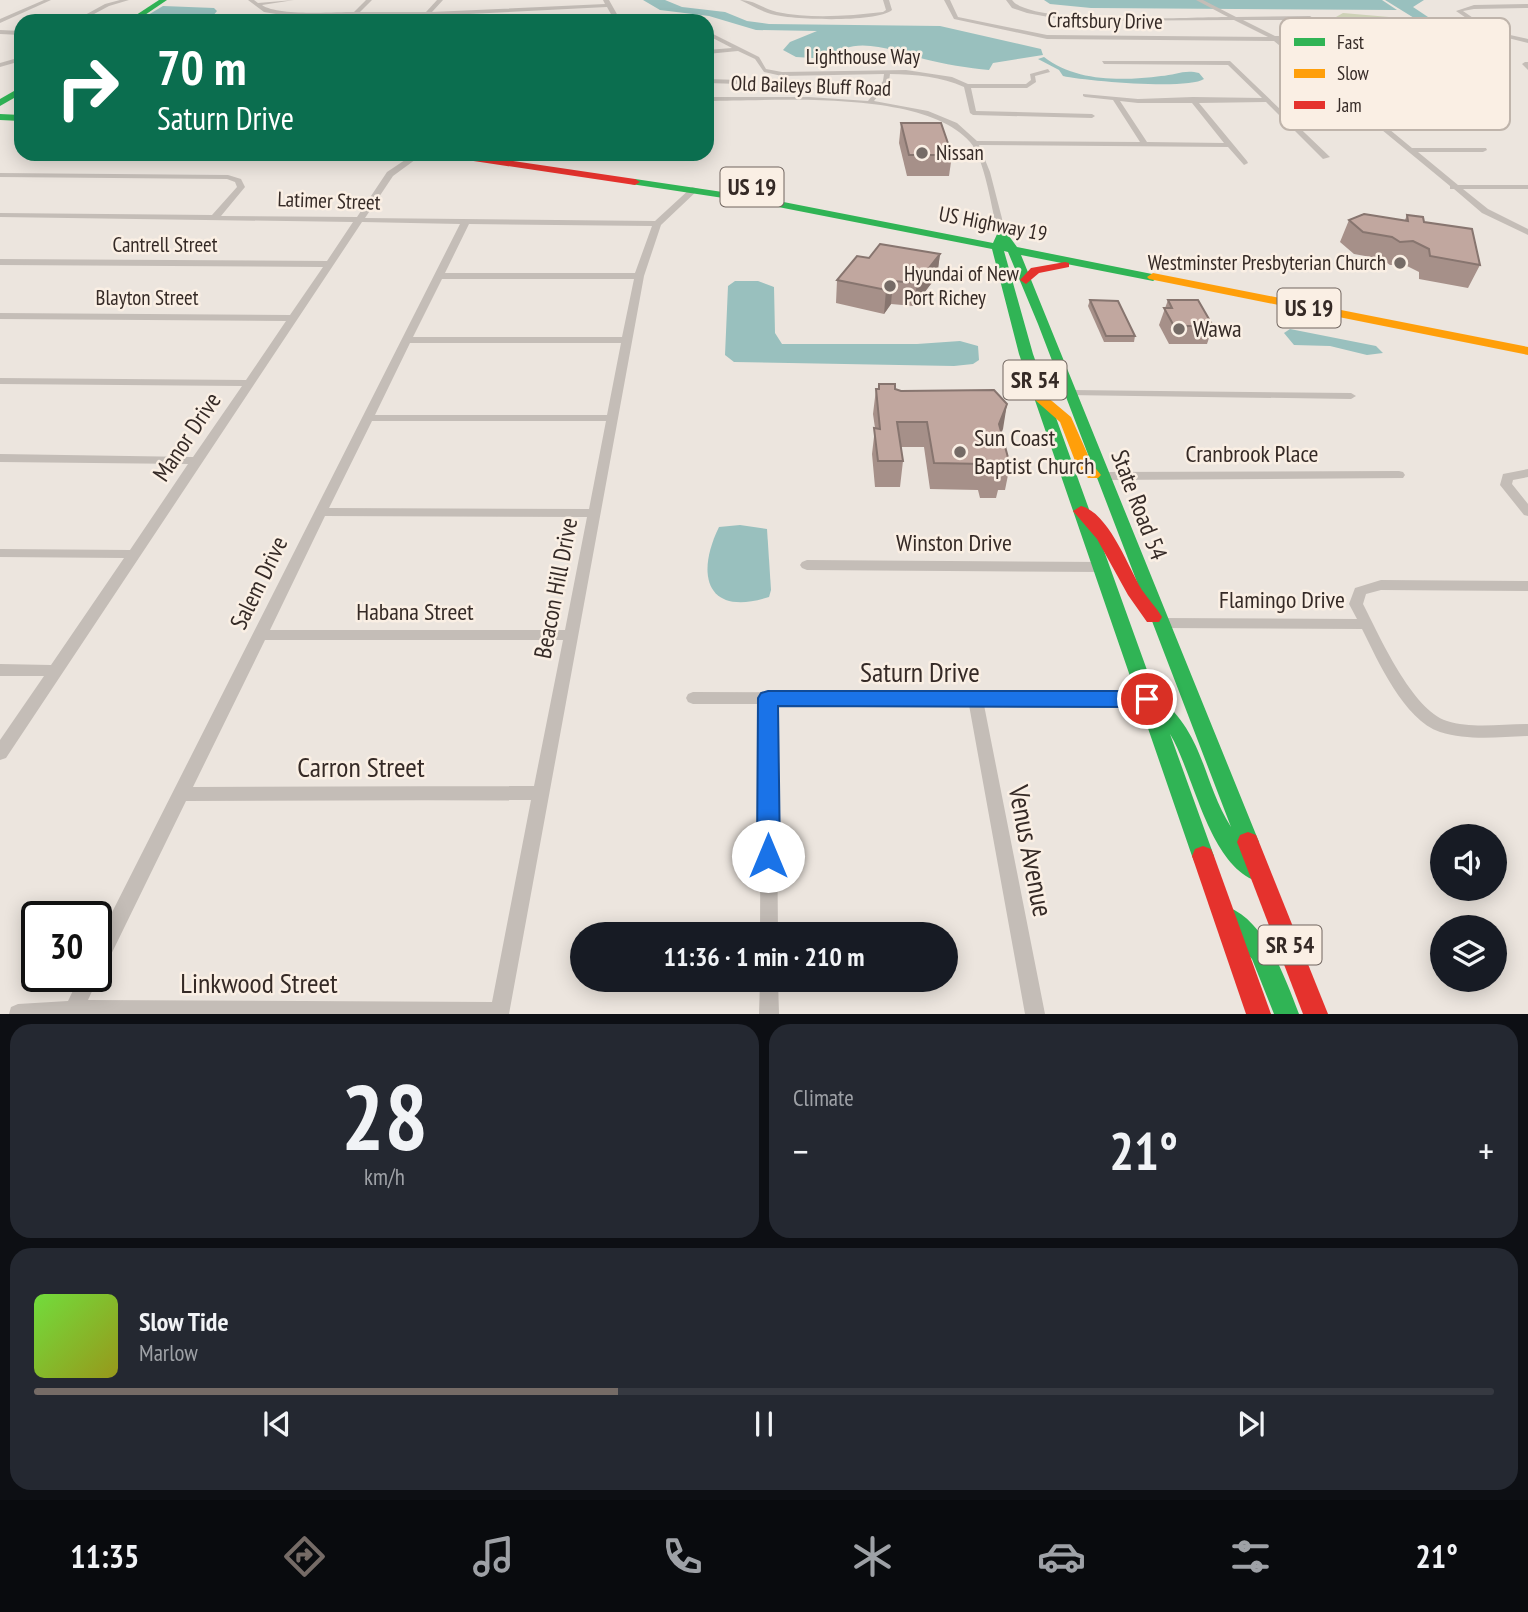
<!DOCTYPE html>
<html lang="en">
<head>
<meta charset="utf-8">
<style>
	:root { --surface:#171b24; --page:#242831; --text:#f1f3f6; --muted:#9ea1a6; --line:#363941; --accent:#756b66 }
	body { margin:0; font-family:"PT Sans Narrow",sans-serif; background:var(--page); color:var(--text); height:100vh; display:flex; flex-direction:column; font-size:26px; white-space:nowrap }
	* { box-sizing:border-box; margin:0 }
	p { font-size:23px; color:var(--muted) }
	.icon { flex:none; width:38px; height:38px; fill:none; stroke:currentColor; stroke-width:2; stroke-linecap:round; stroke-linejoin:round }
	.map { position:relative; height:1014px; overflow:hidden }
	.panel { display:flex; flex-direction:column; gap:10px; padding:10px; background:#0d0f14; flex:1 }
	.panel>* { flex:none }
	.guide { position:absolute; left:14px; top:14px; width:700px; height:147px; border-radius:21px; box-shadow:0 4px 18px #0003; background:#0b6e4f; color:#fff; overflow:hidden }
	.buttons { position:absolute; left:1430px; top:824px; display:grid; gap:14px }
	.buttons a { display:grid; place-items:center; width:77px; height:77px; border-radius:50%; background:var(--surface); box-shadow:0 4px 18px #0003; font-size:35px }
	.speed { position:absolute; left:21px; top:901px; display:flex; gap:14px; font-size:35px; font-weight:700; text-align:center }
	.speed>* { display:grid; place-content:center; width:91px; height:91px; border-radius:50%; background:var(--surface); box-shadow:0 4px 18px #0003; line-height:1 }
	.speed .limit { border:4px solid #111; border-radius:10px; background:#fff; color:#111 }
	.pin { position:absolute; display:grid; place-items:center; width:60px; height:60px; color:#fff; margin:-30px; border:4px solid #fff; border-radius:50%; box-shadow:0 2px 7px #0007 }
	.me { position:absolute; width:77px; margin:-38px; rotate:0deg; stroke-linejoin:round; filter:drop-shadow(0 0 5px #0008) }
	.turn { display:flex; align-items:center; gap:24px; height:147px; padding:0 28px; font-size:32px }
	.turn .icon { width:91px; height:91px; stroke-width:2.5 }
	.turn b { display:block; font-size:49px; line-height:60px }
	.big { font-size:52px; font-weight:800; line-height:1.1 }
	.panel .card { flex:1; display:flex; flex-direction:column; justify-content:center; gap:10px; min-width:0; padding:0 24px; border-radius:21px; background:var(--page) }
	.panel .dial { align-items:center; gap:0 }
	.dial b { font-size:91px; line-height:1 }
	.song { display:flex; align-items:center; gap:21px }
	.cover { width:84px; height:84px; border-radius:10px; background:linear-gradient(135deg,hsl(100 70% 55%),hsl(60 70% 35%)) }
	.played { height:7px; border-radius:4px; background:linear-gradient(90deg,var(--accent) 40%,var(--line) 40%) }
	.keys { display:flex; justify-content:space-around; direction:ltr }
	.heat { display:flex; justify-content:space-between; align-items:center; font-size:38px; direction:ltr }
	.panel .tiles { flex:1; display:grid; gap:10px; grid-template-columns:1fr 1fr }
	.card:last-child { grid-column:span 2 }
	.trip { position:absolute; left:570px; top:922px; width:388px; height:70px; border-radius:35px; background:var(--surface); box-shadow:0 4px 18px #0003; font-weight:800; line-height:70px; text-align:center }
	.menu { display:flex; height:112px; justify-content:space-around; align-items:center; background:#090b0e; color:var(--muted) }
	.menu .icon { width:49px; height:49px }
	.menu .active { color:var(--accent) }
	.menu b { font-size:32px; color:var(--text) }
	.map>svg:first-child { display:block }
	.green { fill:#ced2b7 }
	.water { fill:#99c0be }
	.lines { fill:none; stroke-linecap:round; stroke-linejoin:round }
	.street { fill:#c4bdb7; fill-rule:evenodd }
	.fast { fill:#30b455; fill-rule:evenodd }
	.slow { fill:#ff9f0a; fill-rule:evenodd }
	.jam { fill:#e5322d; fill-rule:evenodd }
	.wall { fill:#a69089 }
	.shaded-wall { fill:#87756f }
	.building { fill:#c1a79f; stroke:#87756f; stroke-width:2 }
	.route { fill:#1a73e8; stroke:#114b97; stroke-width:2 }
	.poi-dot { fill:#756b66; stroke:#faefe4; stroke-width:2.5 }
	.labels { text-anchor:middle; stroke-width:5; stroke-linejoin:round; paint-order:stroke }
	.far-street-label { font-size:21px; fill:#352a26; stroke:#faefe4 }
	.far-poi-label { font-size:21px; fill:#352a26; stroke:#faefe4; text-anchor:start }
	.shield { fill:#faefe4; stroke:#70655f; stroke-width:2 }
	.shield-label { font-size:23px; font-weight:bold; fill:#352a26 }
	.poi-label { font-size:24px; fill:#352a26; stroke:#faefe4; text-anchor:start }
	.street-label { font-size:24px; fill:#352a26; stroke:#faefe4 }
	.near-street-label { font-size:28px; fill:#352a26; stroke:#faefe4 }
	.key { fill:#faefe4; stroke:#bfb4ab; stroke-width:2 }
	.key-label { font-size:19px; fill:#352a26 }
</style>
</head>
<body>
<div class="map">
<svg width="1528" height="1014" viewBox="0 0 1528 1014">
	<rect width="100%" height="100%" fill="#ece5de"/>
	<path class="green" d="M1343 13 1389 17 1416 27C1393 41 1357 32 1336 17Z"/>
	<g class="water">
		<path d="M643 0H665L682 7 725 12 747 21 769 24 940 26 1041 49 1043 55 993 63 989 70C969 68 943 64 924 59 895 51 852 33 829 59L796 57 783 50 790 42 817 31 756 30 709 16 660 10Z"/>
		<path d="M1044 0H1382L1397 10 1091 8 1050 4Z"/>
		<path d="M1385 0H1424L1413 7 1476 49 1461 47Z"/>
		<path d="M163 6 214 8 217 11 212 17 218 21H138Z"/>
		<path d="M1044 57C1076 82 1123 81 1161 76 1175 75 1185 69 1199 73L1204 79C1188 90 1085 81 1063 76L1059 70 1038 59Z"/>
		<path d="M735 281H758L774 287 775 333 782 344H917L960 341 978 346 979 360 973 364 954 366 734 362 725 355 728 286Z"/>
		<path d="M1290 329 1376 346 1383 353 1367 355 1330 346 1294 345 1284 333Z"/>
		<path d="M740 525 767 529 771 590 769 597C707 617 695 576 719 527Z"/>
	</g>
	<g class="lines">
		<g class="street">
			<path d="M44 0H51L0 23V19Z"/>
			<path d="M120 0H129L109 6 81 21H74L105 4Z"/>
			<path d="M248 0H254L258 3 294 0 262 5C277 16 333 12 354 12L366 0H372L360 12H426L437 0H443L432 12 605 4 603 0H609L618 16V21H612V16L607 7 428 16 282 15 264 12Z"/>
			<path d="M740 0C755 0 763 9 777 12 811 19 849 16 883 12L886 10 883 0H889L892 10C877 23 791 20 771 14 760 11 750 4 740 0Z"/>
			<path d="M944 0H950L958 17 1047 35 1268 37 1234 20 1070 21 1027 13 1012 8 1006 0H1012C1030 26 1191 17 1228 17L1196 0H1203L1236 17 1310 16 1313 18 1310 20H1243L1275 36H1344L1347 38 1344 40H1280L1302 58 1432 60 1448 64 1476 82V84L1469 89 1339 88 1373 116 1441 117 1442 118 1439 120H1378L1412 148H1486L1487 150 1483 152H1418L1458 185H1528V189H1463L1488 209 1528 229V235L1482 213 1454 189H1450V186L1274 41 1047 39 954 19ZM1307 62 1432 64 1444 66 1470 83 1467 85 1334 84Z"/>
			<path d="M1528 4V8L1474 9 1463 11 1492 31 1528 39V43L1488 33 1456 11 1474 5Z"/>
			<path d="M0 30 21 31V35L0 34Z"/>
			<path d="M707 31 759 57 766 69 782 72 906 70 952 77 968 84H1026L1031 80 1030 74 1048 69 1050 72 1035 76 1036 82 1027 88H971L976 111 1092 114 1095 116 1092 118 973 115 970 113 964 87C942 77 915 74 890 74L889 81 874 101 928 111 957 123 977 141 1140 142 1113 100 1085 97 1083 96V94L1138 99 1193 97 1262 98 1228 65 1104 64 1102 61H1230L1330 157 1323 159 1266 102 1199 103 1247 161 1248 163 1244 165 1228 147 979 145 990 172 1006 234 1002 237 998 234C992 211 985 159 970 142 924 89 774 101 707 101V97H809L868 101 883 81 884 74 782 76 764 72 755 59 738 51 707 54V50L732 48 707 35ZM1120 101 1138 103H1192L1224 143 1147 142Z"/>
			<path d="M21 57V61L0 67V63Z"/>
			<path d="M1525 62H1528V70L1522 64Z"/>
			<path d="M707 79 740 80 743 82 740 84 707 83Z"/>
			<path d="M414 154H423L393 176 365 218 655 221 692 187 699 189 661 225 644 276 509 1014H9L11 1007 18 1004 68 1001 80 976H96V944L460 224 362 222 6 758 0 760V740L44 676H0V664L51 665 124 558 0 557V549L130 550 188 464 0 462V454L193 457 242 386 0 384V378L246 380 286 321 0 319V313L290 315 323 267 0 265V259L327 261 353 222 0 217V213L212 215 237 187 235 182 227 179 0 177V173L228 175 241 179 245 187 221 216 357 217 387 172ZM469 224 652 226 635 273H445ZM442 279H634L622 337H413ZM410 343H621L607 415H375ZM372 421H606L589 509 329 508ZM325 516 587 517 565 630H270ZM265 640H563L534 786 193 787ZM531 800 492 1002 88 1000 99 976 98 972 103 971 186 801Z"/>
			<path d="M1071 390 1351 393 1356 396 1351 399 1067 395 1066 393Z"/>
			<path d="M1528 469V477L1513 480 1512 484 1528 504V516L1524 515 1500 485 1503 474Z"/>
			<path d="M1399 471 1403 472 1405 475 1403 478 1104 480 1098 476 1104 472Z"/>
			<path d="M807 560 1101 562 1106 564 1108 567 1106 570 1101 572 807 570 802 568 800 565 802 562Z"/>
			<path d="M1381 580 1528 581V591L1381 590 1366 594 1363 604C1379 635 1412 710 1447 721 1472 729 1502 724 1528 724V736C1500 737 1468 741 1440 732 1404 720 1378 661 1362 629L1160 628 1155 627 1153 623 1155 619 1160 618 1357 619 1349 604 1355 588Z"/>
			<path d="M693 692 1147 693 1152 695 1154 699 1152 703 1147 705H984L1045 1014H1025L969 705 776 704 778 934H760L761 704H693L688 702 686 698 688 694Z"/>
			<path d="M760 980H778L779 1014H759Z"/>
		</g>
		<g class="fast">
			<path d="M159 0H167L136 21H127Z"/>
			<path d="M21 87V94L0 106V99Z"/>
			<path d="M0 114 21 115V121L0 120Z"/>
			<path d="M635 179 763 198 993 243 998 232H1006L1017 247 1157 275 1159 277 1153 281 1021 255 1259 842 1256 849 1251 851 1264 864 1267 871 1264 878 1256 881C1208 863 1194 774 1170 734L1214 856 1211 863 1203 866 1195 863 1192 856 1019 354 992 249 763 204 631 184V180ZM1004 251 1008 252 1038 324 1231 827C1201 779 1206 735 1156 695L1033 354Z"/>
			<path d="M1228 907C1266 922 1285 978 1299 1014H1274L1252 959 1220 926 1216 918 1220 910Z"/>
		</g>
		<g class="slow">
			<path d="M1153 273 1528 347V355L1149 279 1147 277Z"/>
			<path d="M1041 395 1046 396 1071 417 1092 464 1101 475 1098 478H1088L1077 466 1060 422 1034 399Z"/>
		</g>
		<g class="jam">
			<path d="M442 154H466L635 179 640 182 635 185 447 157Z"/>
			<path d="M1065 262 1069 263V267L1039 273 1026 284 1020 280 1031 268Z"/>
			<path d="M1081 506C1109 513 1128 567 1142 590 1148 599 1156 607 1162 617L1159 622H1147L1128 595 1097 539 1073 511Z"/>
			<path d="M1248 832 1256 835 1259 842 1328 1014H1303L1237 842 1240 835Z"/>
			<path d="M1203 846 1211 849 1214 856 1271 1014H1246L1192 856 1195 849Z"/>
		</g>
	</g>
	<g class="wall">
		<path d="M901 123 952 155 949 176H907L899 143Z"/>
		<path d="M1407 215 1424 222 1480 265 1468 288 1419 279V272L1403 264 1390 265 1382 259 1354 254 1340 242 1349 220H1405Z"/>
		<path d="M940 254 937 276 914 306 891 304 884 314 836 303 837 280 869 258Z"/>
		<path d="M1090 300 1135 336 1134 342H1104L1088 306Z"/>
		<path d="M1168 300 1213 326 1207 344H1169L1159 325Z"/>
		<path d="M879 384 901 391 1007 404 1001 432 1010 465 1005 490H998L996 498H980L978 490 930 489 924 447H901L903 461 900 487H875L872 454 875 428 873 414 876 389H878Z"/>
	</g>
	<g class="shaded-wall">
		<path d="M940 254 937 276 914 306 917 283Z"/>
		<path d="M893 281 891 304 884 314 886 290Z"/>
		<path d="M1007 404 1003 429 995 449 999 424Z"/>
	</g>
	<g class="building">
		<path d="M901 123H941L952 155H909Z"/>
		<path d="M1364 214 1408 221 1407 215 1423 217 1424 222 1472 229 1480 265 1430 256 1429 249 1413 241 1400 242 1392 237 1363 232 1349 220Z"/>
		<path d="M880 244 940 254 917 283 893 281 886 290 837 280 857 256 869 258Z"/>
		<path d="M1090 300 1118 301 1135 336H1106Z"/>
		<path d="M1168 300H1198L1213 326H1174L1164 308H1172Z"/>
		<path d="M879 384H895V389L901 391 994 390 1007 404 999 424 1010 465H999L1001 472H985L983 464 934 463 927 422H897L903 461H878L874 428 880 429 876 389H879Z"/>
	</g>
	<path class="route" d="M768 691H1147L1154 694 1157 699 1154 705 1147 707 778 706 780 856 776 863 768 866 761 863 757 856 758 698 761 693Z"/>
	<g class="poi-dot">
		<circle cx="922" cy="153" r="7"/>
		<circle cx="1400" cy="263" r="7"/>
		<circle cx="890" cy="286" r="7"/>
		<circle cx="1179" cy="329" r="7"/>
		<circle cx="960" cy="452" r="7"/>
	</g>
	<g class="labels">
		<g class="far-street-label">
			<text transform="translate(1105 21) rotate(1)" y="7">Craftsbury Drive</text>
			<text x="863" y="64">Lighthouse Way</text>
			<text transform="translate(811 86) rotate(2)" y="7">Old Baileys Bluff Road</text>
			<text transform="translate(329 201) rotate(2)" y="7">Latimer Street</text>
			<text transform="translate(993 224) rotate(11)" y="7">US Highway 19</text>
			<text x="165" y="252">Cantrell Street</text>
			<text x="147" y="305">Blayton Street</text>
		</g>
		<g class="far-poi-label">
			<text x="936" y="160">Nissan</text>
			<text x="1386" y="270" text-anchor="end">Westminster Presbyterian Church</text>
			<text x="904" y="281">Hyundai of New<tspan x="904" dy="24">Port Richey</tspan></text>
		</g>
		<g class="shield">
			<rect x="720.5" y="167.5" width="63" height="39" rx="5"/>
			<rect x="1277.5" y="288.5" width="63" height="39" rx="5"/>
			<rect x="1003.5" y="360.5" width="63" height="39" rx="5"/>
			<rect x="1258.5" y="925.5" width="63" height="39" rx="5"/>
		</g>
		<g class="shield-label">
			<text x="752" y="195">US 19</text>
			<text x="1309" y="316">US 19</text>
			<text x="1035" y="388">SR 54</text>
			<text x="1290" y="953">SR 54</text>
		</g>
		<g class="poi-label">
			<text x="1193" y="337">Wawa</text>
			<text x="974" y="446">Sun Coast<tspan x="974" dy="28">Baptist Church</tspan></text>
		</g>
		<g class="street-label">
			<text transform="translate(187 437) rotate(-56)" y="8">Manor Drive</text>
			<text x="1252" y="462">Cranbrook Place</text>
			<text transform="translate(1139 505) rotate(69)" y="8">State Road 54</text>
			<text x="954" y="551">Winston Drive</text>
			<text transform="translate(259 583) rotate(-64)" y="8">Salem Drive</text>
			<text transform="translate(556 588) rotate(-79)" y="8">Beacon Hill Drive</text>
			<text x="1282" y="608">Flamingo Drive</text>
			<text x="415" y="620">Habana Street</text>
		</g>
		<g class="near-street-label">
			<text x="920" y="682">Saturn Drive</text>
			<text x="361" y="777">Carron Street</text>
			<text transform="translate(1031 851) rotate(79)" y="10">Venus Avenue</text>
			<text x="259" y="993">Linkwood Street</text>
		</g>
	</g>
	<rect x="1280" y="18" width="230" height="112" rx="10" class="key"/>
	<rect x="1294" y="38" width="31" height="8" fill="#30b455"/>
	<rect x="1294" y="69" width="31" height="9" fill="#ff9f0a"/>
	<rect x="1294" y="101" width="31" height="8" fill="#e5322d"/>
	<g class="key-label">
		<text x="1337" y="49">Fast</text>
		<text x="1337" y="80">Slow</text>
		<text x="1337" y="112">Jam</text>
	</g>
</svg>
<div class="buttons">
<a><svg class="icon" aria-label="sound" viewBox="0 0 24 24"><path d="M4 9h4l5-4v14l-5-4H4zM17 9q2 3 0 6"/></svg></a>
<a><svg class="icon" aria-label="layers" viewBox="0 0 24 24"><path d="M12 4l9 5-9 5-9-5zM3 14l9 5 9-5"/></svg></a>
</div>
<div class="speed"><div class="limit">30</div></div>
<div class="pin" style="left:1147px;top:699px;background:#d93025"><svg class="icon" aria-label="arrive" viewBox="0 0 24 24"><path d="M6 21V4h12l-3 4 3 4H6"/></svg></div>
<svg class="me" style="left:768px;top:856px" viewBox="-20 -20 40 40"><circle r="19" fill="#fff"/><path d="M0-13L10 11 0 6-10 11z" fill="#1a73e8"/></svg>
<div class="trip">11:36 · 1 min · 210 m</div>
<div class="guide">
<div class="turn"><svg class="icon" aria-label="right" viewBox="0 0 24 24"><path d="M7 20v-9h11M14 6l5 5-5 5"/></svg><div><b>70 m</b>Saturn Drive</div></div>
</div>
</div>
<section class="panel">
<div class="tiles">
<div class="card dial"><b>28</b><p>km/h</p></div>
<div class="card"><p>Climate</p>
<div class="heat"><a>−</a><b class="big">21°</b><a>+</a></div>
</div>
<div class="card">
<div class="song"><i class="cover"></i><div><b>Slow Tide</b><p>Marlow</p></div></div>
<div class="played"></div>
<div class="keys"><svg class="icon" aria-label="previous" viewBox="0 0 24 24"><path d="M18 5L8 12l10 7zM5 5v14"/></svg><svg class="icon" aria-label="pause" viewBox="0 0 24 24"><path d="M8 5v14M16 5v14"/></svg><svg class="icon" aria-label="next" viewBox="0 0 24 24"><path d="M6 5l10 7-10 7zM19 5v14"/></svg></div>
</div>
</div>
</section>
<nav class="menu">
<b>11:35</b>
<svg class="icon active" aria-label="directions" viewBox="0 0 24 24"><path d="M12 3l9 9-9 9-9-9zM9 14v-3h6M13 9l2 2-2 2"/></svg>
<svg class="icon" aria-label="music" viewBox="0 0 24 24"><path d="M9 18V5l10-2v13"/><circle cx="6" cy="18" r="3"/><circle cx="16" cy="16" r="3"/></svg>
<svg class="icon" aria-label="phone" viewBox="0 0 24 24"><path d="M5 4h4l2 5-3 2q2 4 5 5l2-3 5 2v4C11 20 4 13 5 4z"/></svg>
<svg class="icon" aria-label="climate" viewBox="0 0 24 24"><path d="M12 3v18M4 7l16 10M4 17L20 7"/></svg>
<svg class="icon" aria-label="car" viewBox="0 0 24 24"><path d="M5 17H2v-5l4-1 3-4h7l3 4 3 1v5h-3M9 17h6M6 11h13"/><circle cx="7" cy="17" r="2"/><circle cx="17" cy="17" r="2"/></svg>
<svg class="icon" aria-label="filters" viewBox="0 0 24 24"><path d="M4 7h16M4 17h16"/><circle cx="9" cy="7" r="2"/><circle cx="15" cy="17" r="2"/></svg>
<b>21°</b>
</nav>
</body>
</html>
